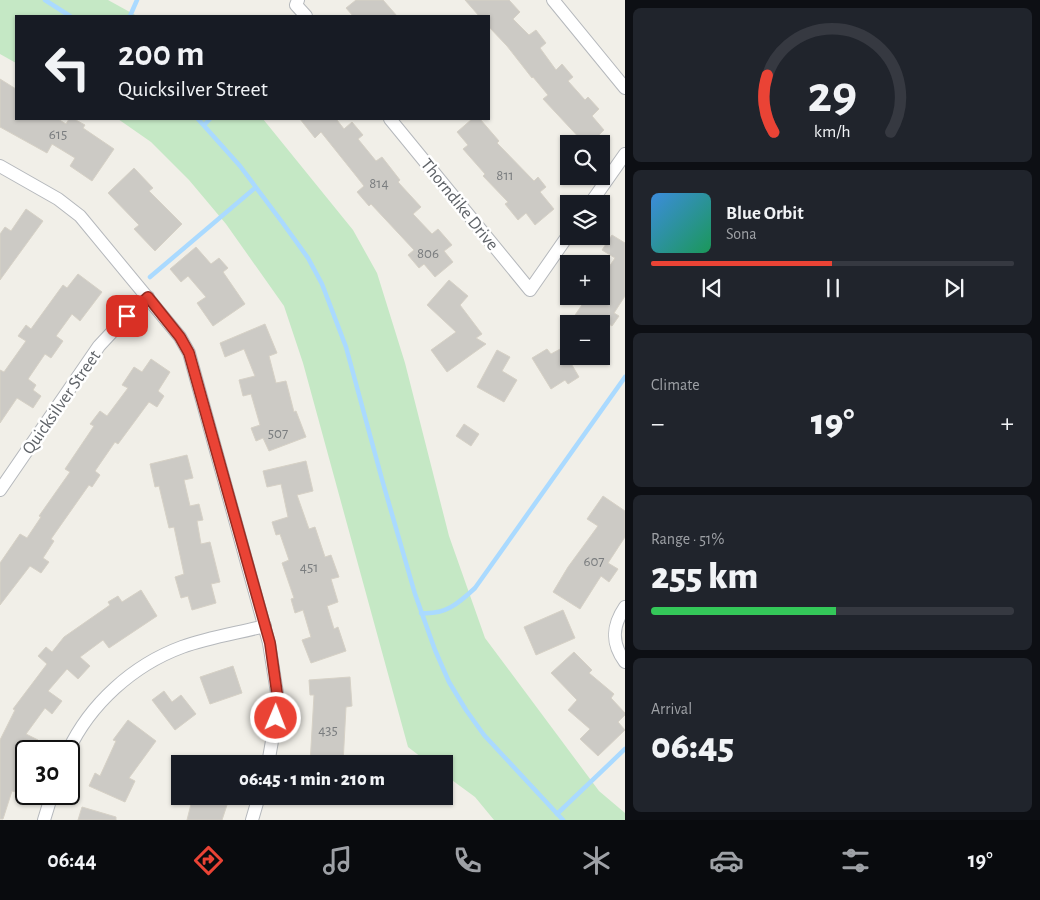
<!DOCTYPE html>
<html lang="en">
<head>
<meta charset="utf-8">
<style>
	:root { --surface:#171b24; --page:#20242c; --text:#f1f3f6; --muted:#9ea1a6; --line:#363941; --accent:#ea4335 }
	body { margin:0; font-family:"Alegreya Sans",sans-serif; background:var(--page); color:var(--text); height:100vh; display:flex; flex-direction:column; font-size:19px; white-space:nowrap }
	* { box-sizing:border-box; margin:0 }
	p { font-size:16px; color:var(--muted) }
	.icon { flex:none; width:28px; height:28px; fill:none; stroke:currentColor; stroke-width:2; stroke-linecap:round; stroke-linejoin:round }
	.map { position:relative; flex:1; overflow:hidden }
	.side { display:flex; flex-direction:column; gap:8px; padding:8px; background:#0d0f14; width:415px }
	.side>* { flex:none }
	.top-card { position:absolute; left:15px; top:15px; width:475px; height:105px; border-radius:0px; box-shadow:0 1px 4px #0004; background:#171b24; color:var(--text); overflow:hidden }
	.controls { position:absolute; left:560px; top:135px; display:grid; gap:10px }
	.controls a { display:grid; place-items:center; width:50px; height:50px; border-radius:0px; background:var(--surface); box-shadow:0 1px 4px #0004; font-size:25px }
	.speed { position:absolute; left:15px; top:740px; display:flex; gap:10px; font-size:25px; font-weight:700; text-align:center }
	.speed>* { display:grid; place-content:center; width:65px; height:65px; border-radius:50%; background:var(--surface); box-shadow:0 1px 4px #0004; line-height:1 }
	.speed .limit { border:2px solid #111; border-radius:8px; background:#fff; color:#111 }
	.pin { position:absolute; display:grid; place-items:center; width:42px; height:42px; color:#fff; margin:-21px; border-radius:10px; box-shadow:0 2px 8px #0006 }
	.me { position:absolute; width:55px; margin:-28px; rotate:1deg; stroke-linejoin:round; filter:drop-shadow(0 0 4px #0008) }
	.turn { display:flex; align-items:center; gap:18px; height:105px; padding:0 20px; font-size:22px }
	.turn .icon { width:65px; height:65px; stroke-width:2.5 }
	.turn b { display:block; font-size:35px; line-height:42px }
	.big { font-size:38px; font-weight:800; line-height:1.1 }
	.side .card { flex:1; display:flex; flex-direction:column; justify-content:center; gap:8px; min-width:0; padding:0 18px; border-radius:8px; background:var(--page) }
	.side .dial { align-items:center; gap:0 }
	.dial svg { height:130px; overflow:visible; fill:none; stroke:var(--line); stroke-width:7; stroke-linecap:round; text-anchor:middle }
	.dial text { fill:var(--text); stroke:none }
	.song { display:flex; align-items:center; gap:15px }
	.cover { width:60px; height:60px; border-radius:8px; background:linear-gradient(135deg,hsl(210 70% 55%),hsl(150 70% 35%)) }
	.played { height:5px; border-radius:2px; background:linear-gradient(90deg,var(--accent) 50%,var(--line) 50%) }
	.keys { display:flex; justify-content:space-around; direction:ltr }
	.heat { display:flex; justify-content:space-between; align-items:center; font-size:28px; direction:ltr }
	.charge { height:8px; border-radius:4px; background:linear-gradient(90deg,#34c759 51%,var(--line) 0) }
	.trip { position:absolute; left:171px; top:755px; width:282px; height:50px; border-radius:0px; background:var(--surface); box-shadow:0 1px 4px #0004; font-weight:800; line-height:50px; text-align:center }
	.tabs { display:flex; height:80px; justify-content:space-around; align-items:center; background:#090b0e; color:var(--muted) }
	.tabs .icon { width:35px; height:35px }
	.tabs .active { color:var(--accent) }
	.tabs b { font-size:22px; color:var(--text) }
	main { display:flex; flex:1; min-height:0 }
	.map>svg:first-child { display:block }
	.green { fill:#c5e8c5 }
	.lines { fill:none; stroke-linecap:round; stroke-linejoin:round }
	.stream { stroke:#aadaff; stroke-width:4.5 }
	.building { fill:#cccac5; stroke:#d6d1c6 }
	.minor-casing { stroke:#b5b8bc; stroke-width:14 }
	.minor { stroke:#fff; stroke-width:12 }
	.route-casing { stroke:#982c22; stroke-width:12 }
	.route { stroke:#ea4335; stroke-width:9 }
	.labels { text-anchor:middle; stroke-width:5; stroke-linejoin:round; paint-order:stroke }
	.number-label { font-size:15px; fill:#7a7d7f }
	.street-label { font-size:18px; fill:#5f6368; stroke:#fff }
</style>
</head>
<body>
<main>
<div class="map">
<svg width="625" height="820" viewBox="0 0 625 820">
	<rect width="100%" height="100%" fill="#f1efe8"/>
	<g class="green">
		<path d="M0 0H108L137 16H16V63L0 54Z"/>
		<path d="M118 119H263L353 230 377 273 405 363 449 536 485 638 599 791 625 813V820H494L475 797 445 775V764H430L408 747 303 363 284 306 226 224 189 180 151 142Z"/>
	</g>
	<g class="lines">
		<g class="stream">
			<path d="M45 0 70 16"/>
			<path d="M130 16 137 0"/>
			<path d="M198 119 240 166 282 222 308 258 322 284 346 347 383 483 415 594 435 650 449 682 466 710 484 735 563 820"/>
			<path d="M204 125 210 119"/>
			<path d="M150 277 255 188"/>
			<path d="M421 613C445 615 458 604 475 588L625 377"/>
			<path d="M557 814 625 749"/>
		</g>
	</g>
	<g class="building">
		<path d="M356 0H383L397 16H353L346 8Z"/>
		<path d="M465 0H509L520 12 513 19 529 35 536 30 546 43 540 48 556 70 562 64 573 77 568 81 585 100 588 97 599 109 592 116 604 130 590 144H585L543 99 548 95 533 77 532 78 507 46 489 27V16H479Z"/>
		<path d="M0 79 16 89V119H58L66 124 69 119H74L85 125 83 128 114 149 92 181 70 166 75 158 52 144 47 153 0 127Z"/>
		<path d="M300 119H338L337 120 344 129 352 122 363 135 358 139 376 161 382 157 400 180 398 182 421 207 413 214 432 234 438 229 452 245 444 251 453 262 435 277 424 264 419 268 408 255 414 250 371 204 369 206 357 192 364 186 357 177 321 132 315 138Z"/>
		<path d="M472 119H480L499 141 497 143 534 181 538 177 546 187 540 192 554 209 535 225 526 213 518 220 505 204 508 202 483 176 485 174 463 149 468 145 457 132Z"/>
		<path d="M134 168 153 188 149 191 182 224 155 251 134 229 139 225 108 193Z"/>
		<path d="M26 209 43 221 0 280V234L5 227 11 231Z"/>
		<path d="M612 235 625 243V296L614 313 619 316 612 326 606 322 605 324H569L588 296H601V279L615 258 602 250Z"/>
		<path d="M196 247 211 264 219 258 228 268 223 272 245 304 213 326 197 303 206 297 188 276 181 282 170 269Z"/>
		<path d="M78 274 102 292 80 321 72 314 56 336 63 341 51 358 45 354 28 379 36 385 33 390 41 396 33 408 17 398 0 423V370L4 372 26 341 18 336 26 325 31 329 63 285 67 288Z"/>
		<path d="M449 280 468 296 460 305 482 334 476 338 486 344 447 372 431 350 456 332 427 305Z"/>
		<path d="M265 324 277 353 269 356 276 383 286 381 294 412 296 411 306 437 269 451 263 438 256 441 251 428 260 425 251 394 243 396 239 380 255 376 244 349 225 357 220 343Z"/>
		<path d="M562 348 579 377 568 384 565 380 551 389 532 358 547 349 551 354Z"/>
		<path d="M497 350 510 357 502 371 517 380 504 402 477 387Z"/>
		<path d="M151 359 170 372 158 391 164 396 157 407 149 402 118 444 115 442 95 471 100 475 92 487 89 485 51 539 54 541 43 558 49 562 41 573 30 566 0 605V563L20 534 27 538 41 517 39 516 70 472 65 469 94 426 90 424 100 411 107 416 128 388 122 385 134 367 142 372Z"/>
		<path d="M464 424 479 434 471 446 456 436Z"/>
		<path d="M187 455 193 478 184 480 190 506 199 504 203 520 197 521 201 544 210 542 220 582 211 584 216 603 192 610 188 596 181 598 175 577 184 574 174 527 169 528 159 486 155 487 150 464Z"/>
		<path d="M306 461 313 491 297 495 309 529 315 527 325 557 331 555 339 577 331 579 338 602 327 606 334 629 338 627 346 651 311 663 302 640 311 637 303 610 295 613 291 599 294 598 282 563 289 560 280 534 276 535 272 522 288 517 281 484 267 487 263 471Z"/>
		<path d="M603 496 625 511V537L608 563 618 569 609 582 601 576 580 609 553 592 568 567 598 526 587 519Z"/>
		<path d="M141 590 157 616 109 648 103 640 80 657 90 666 78 679 67 669 48 691 62 701 52 714 45 708 26 734 38 740 32 751H26V772L20 793 12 791 3 819H0V740L15 710 13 709 47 664 38 656 46 647 52 652 64 637 110 605 108 602 118 596 122 602Z"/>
		<path d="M563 610 575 638 536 655 524 627Z"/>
		<path d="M574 652 592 670 589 673 614 694 611 698 625 713V715L618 722 625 730 598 756 580 739 590 729 568 710 577 700 551 673Z"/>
		<path d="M233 666 242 693 210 704 200 677Z"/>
		<path d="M350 677 352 706 346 707 343 764H310L314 695H310L309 680Z"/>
		<path d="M164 691 172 702 181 695 196 714 175 730 152 700Z"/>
		<path d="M128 720 156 741 129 778 135 781 125 802 89 786 95 773 100 776 116 741 113 740Z"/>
		<path d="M193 796H230L222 820H187Z"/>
		<path d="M82 807 116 817V820H78Z"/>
	</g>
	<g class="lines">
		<g class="minor-casing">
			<g id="minor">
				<path d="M298 0 296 5 306 16"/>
				<path d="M553 0 625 88"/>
				<path d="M390 119 530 290 569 234"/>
				<path d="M0 166 58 199 80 216 180 337 189 353 269 643 277 693 276 718 268 764"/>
				<path d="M590 204 625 154"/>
				<path d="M0 490 99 346 127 316 148 297"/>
				<path d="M625 607C612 626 611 643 625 662"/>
				<path d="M68 751C90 704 133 665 182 647 209 637 238 633 265 626"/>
				<path d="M44 820 52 794"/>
				<path d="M252 820 259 796"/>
			</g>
		</g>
		<use href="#minor" class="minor"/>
	</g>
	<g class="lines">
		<g class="route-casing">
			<path id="route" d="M127 316 148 297 180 337 189 353 270 643 277 693 276 718"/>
		</g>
		<use href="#route" class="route"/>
	</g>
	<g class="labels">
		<g class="number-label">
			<text x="58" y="139">615</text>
			<text x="505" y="180">811</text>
			<text x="379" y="188">814</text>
			<text x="428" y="258">806</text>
			<text x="278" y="438">507</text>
			<text x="594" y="566">607</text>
			<text x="309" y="572">451</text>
			<text x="328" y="735">435</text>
		</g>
		<g class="street-label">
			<text transform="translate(460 204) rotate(51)" y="6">Thorndike Drive</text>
			<text transform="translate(61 402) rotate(-55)" y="6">Quicksilver Street</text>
		</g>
	</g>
</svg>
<div class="controls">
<a><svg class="icon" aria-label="search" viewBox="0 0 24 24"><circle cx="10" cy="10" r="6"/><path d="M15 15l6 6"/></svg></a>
<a><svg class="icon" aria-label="layers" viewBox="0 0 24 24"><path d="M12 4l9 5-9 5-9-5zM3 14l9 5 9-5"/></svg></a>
<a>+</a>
<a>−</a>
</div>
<div class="speed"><div class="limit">30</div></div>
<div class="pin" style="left:127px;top:316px;background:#d93025"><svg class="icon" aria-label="arrive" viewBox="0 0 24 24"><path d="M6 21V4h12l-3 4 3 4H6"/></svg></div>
<svg class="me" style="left:276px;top:718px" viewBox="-20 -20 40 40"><circle r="17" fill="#ea4335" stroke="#fff" stroke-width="3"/><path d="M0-11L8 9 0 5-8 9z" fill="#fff"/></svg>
<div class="trip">06:45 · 1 min · 210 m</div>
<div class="top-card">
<div class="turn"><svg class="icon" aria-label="left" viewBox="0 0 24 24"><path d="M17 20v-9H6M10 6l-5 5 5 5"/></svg><div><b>200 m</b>Quicksilver Street</div></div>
</div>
</div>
<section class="side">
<div class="card dial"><svg viewBox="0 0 100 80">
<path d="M14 69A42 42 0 1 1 86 69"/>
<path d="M14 69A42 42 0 0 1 10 34" stroke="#ea4335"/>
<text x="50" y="56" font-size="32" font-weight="700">29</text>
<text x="50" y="72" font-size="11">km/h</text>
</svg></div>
<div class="card">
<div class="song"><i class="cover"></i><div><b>Blue Orbit</b><p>Sona</p></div></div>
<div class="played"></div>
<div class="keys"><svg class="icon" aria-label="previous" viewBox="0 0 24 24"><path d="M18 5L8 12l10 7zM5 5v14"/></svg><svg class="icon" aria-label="pause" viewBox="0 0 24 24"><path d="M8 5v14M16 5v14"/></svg><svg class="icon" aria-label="next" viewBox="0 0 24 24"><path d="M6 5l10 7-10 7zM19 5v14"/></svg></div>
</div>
<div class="card"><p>Climate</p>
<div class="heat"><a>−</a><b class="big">19°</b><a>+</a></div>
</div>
<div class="card"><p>Range · 51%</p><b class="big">255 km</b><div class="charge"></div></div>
<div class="card"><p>Arrival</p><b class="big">06:45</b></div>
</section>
</main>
<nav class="tabs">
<b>06:44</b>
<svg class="icon active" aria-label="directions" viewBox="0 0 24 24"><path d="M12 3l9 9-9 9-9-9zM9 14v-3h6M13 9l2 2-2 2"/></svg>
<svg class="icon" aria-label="music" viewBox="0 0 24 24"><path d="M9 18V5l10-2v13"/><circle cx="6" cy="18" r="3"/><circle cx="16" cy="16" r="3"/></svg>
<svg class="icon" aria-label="phone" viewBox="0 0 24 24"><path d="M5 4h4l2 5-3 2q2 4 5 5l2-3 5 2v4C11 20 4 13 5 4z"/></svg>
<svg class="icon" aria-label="climate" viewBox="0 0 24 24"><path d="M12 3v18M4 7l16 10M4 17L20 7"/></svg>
<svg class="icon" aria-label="car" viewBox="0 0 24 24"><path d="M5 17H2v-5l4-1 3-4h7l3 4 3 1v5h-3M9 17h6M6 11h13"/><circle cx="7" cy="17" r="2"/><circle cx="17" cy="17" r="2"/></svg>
<svg class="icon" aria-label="filters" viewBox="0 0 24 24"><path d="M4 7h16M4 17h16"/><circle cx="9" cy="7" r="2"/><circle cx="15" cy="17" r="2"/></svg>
<b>19°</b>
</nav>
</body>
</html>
